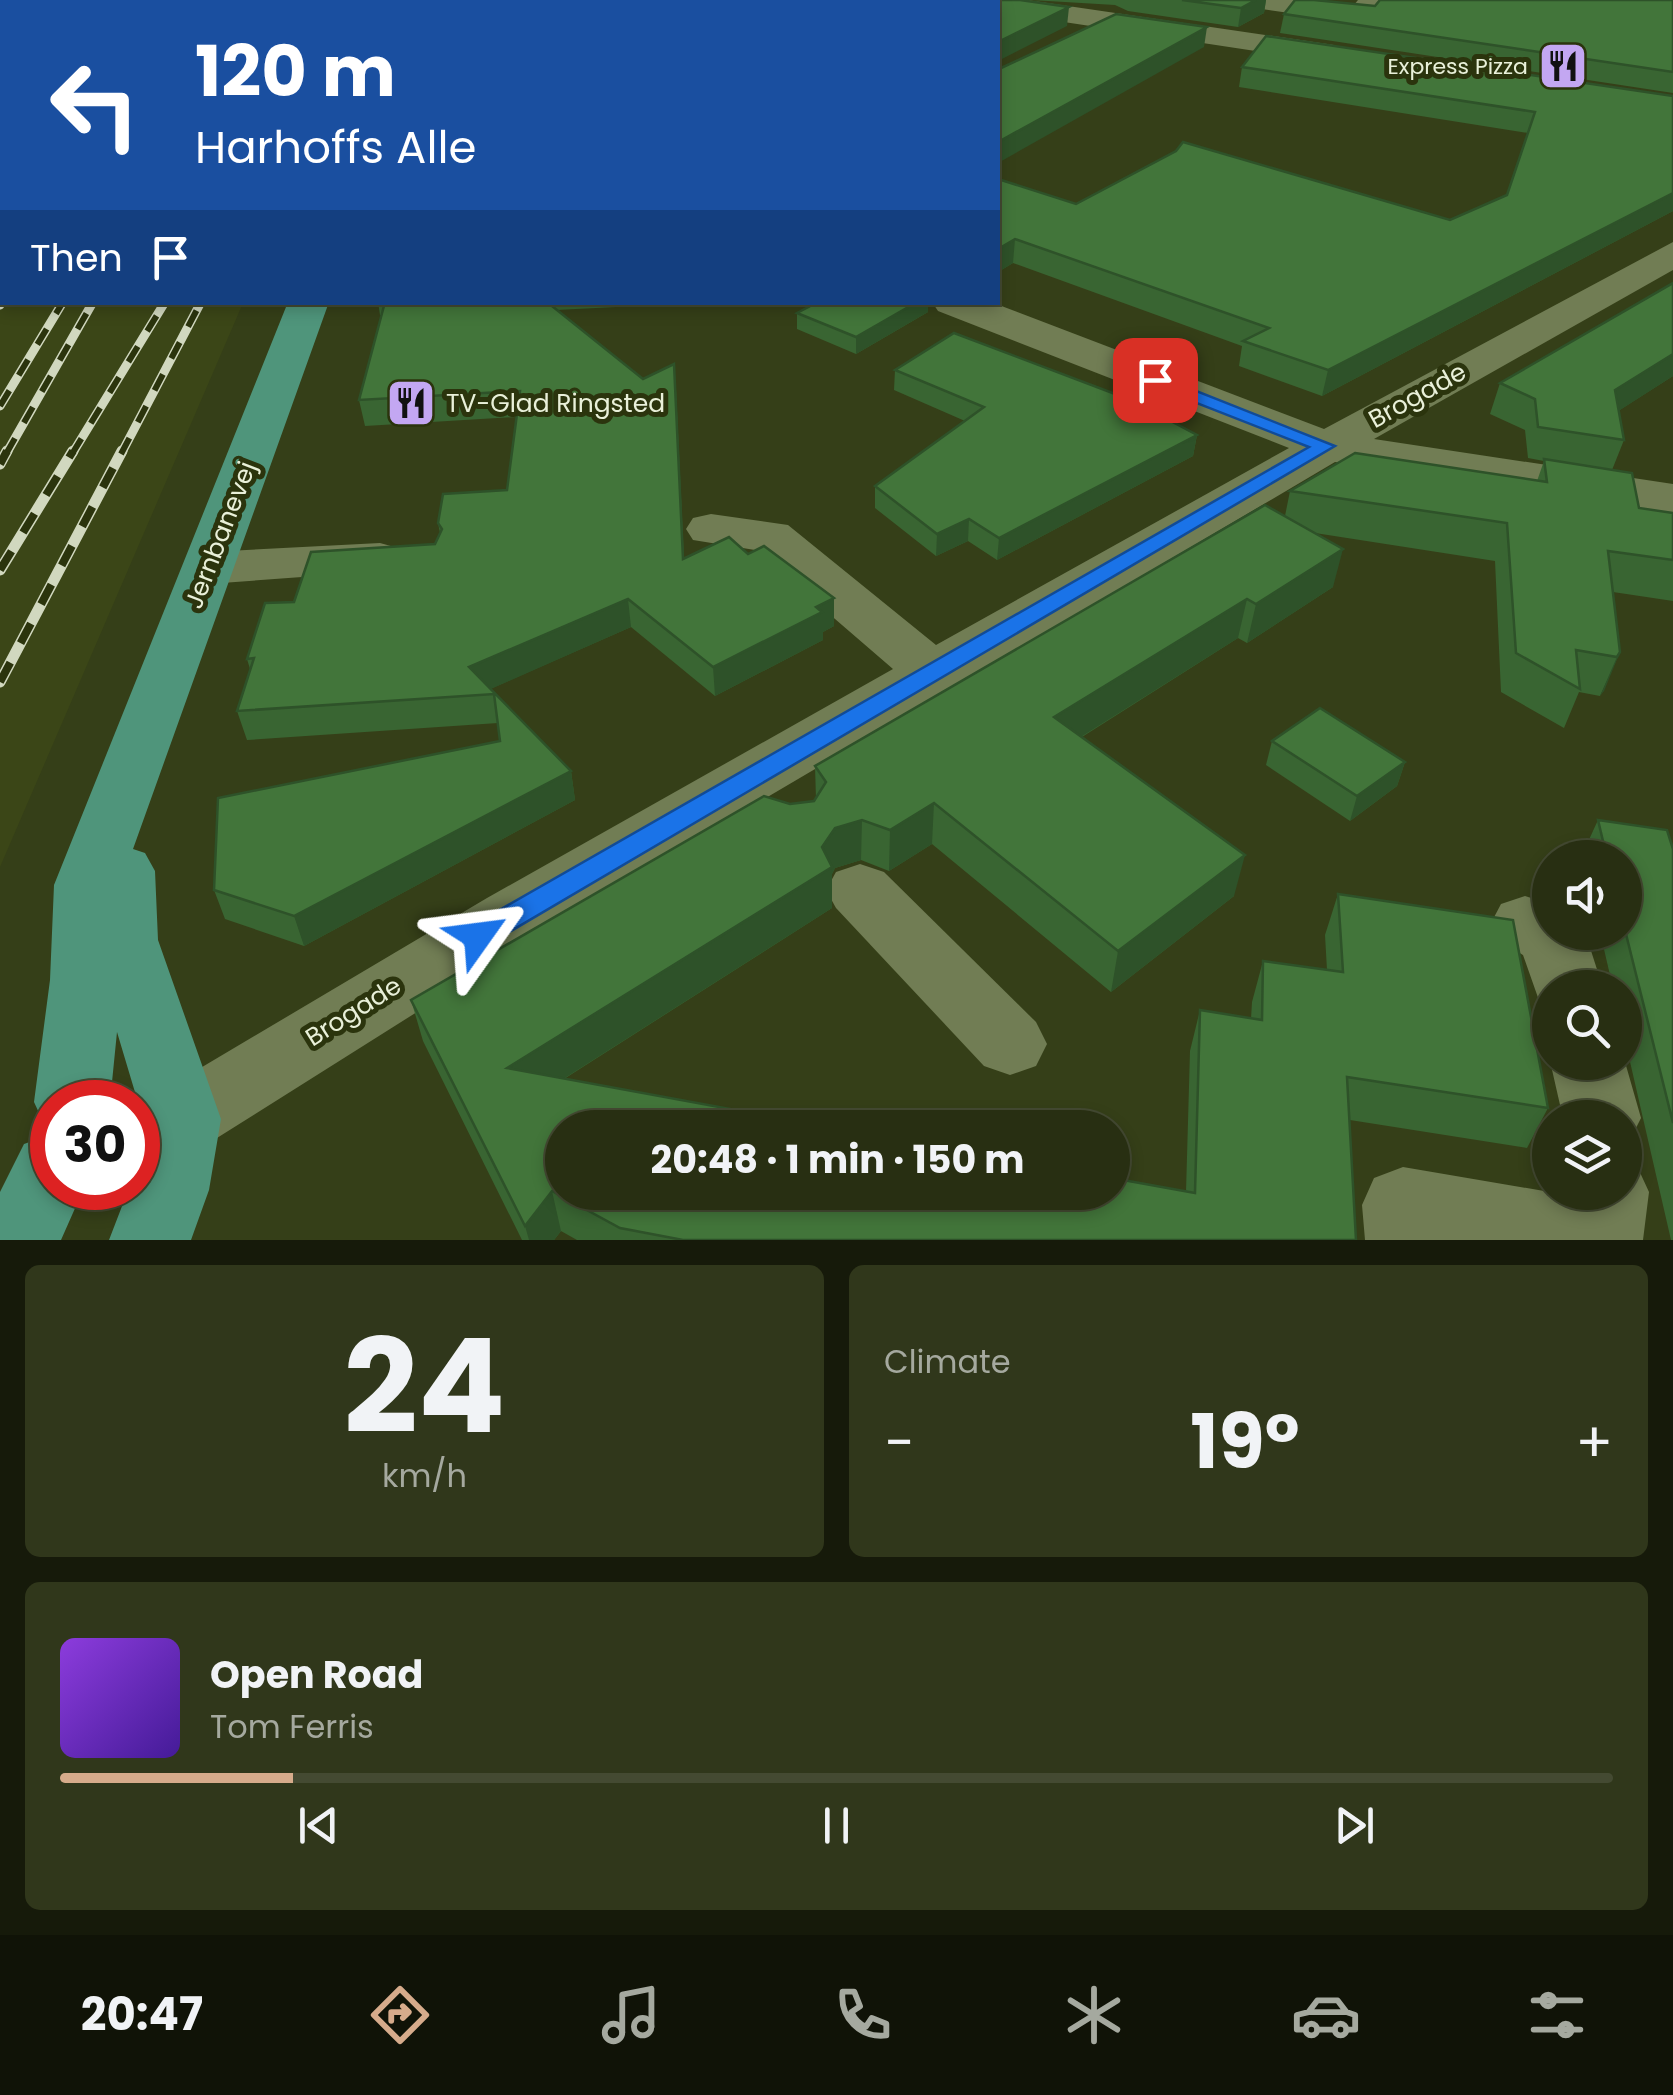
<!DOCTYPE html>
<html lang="en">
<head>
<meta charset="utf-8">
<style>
	:root { --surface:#282f12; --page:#30371b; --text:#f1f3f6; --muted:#a5a99f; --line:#444a32; --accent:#d6ab8b }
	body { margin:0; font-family:Poppins,sans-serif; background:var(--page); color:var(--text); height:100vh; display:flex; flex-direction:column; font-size:38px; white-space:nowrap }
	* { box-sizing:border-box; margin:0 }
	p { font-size:32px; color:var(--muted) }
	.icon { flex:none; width:55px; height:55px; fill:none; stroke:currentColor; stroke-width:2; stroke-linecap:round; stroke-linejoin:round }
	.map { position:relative; height:1240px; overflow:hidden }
	.side { display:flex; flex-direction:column; gap:25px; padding:25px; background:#161a0a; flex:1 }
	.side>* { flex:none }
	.guide { position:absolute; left:0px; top:0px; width:1000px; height:305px; box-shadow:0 5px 15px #0003,0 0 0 2px var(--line); background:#1a4fa0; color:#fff; overflow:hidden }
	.controls { position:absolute; left:1532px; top:840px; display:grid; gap:20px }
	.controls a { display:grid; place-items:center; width:110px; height:110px; border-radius:50%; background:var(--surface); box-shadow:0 5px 15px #0003,0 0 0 2px var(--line); font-size:50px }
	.speed { position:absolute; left:30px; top:1080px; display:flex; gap:20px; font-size:50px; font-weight:700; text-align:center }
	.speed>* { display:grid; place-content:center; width:130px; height:130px; border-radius:50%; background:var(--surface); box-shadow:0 5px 15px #0003,0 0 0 2px var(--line); line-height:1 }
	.speed .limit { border:15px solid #d22; background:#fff; color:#111 }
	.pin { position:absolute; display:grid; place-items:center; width:85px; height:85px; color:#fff; margin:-42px; border-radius:20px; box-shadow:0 5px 15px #0006 }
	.me { position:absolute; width:110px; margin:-55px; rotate:59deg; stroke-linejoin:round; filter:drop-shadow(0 0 8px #0008) }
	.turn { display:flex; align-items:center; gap:35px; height:210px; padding:0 30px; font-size:45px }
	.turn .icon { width:130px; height:130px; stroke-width:2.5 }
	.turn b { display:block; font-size:70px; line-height:85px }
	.then { display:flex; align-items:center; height:95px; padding:0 30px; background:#0003; gap:20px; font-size:38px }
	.big { font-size:75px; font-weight:700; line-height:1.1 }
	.side .card { flex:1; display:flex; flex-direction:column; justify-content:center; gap:15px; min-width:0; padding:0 35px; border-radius:15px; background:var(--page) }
	.side .dial { align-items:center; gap:0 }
	.dial b { font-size:130px; line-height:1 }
	.song { display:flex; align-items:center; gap:30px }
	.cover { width:120px; height:120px; border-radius:15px; background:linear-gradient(135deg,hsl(270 70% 55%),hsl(260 70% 35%)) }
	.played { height:10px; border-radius:5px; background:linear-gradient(90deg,var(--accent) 15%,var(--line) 15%) }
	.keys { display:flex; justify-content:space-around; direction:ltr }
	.heat { display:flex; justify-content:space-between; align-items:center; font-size:55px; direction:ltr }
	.side .tiles { flex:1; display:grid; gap:25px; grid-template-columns:1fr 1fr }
	.card:last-child { grid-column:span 2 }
	.trip { position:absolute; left:545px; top:1110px; width:585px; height:100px; border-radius:50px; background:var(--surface); box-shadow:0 5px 15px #0003,0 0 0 2px var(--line); font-weight:700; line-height:100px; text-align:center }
	.tab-bar { display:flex; height:160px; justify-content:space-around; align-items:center; background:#101307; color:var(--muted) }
	.tab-bar .icon { width:70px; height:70px }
	.tab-bar .active { color:var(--accent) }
	.tab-bar b { font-size:45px; color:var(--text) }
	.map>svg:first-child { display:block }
	.built { fill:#3b4617 }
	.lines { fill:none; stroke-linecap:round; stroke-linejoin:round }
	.minor { fill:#717d54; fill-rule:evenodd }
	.major { fill:#4f957b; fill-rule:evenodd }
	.rail-far1-casing { stroke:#d1d8bf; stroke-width:9 }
	.rail-casing { stroke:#d1d8bf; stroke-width:11 }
	.rail-far1 { stroke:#2b340d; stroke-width:6; stroke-dasharray:18; stroke-linecap:butt }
	.rail { stroke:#2b340d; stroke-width:8; stroke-dasharray:22; stroke-linecap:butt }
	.wall { fill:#396532 }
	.shaded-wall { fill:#2e5229 }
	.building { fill:#42753a; stroke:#2e5229; stroke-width:2.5 }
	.route { fill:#1a73e8; stroke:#114b97; stroke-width:2.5 }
	.labels { text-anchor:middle; stroke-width:10; stroke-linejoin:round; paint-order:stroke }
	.far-poi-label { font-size:22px; fill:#e9f0d9; stroke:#2b340d; text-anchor:end }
	.street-label { font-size:25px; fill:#e9f0d9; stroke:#2b340d }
	.poi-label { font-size:25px; fill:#e9f0d9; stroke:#2b340d; text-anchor:start }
</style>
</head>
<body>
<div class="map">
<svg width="1673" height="1240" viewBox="0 0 1673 1240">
	<rect width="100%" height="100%" fill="#353f18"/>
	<path class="built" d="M0 0H373L2 2V302L243 303 0 867Z"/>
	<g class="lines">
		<g class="minor">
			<path d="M987 0H1027L1334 45 1349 54 1334 63 998 12V2Z"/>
			<path d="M1241 0H1313L1353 6 1358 0H1386L1370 21 1360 23 1255 8Z"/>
			<path d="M1673 242V270L1374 439 1673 484V514L1335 462 617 886 209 1143 182 1153 155 1143 143 1119 155 1095 487 898 893 669 755 550 693 540 686 529 693 518 711 514 788 525 936 645 1289 448 938 311 932 302H991L1324 429Z"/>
			<path d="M380 543 398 548 406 559 398 570 208 584 189 579 182 568 189 557 208 552Z"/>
			<path d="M860 864 884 872 1036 1022 1047 1044 1036 1066 1010 1075 984 1066 836 908 826 890 836 872Z"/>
			<path d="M1525 896 1550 904V932H1585L1603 988H1550V1011L1542 1009 1523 955 1501 942 1491 923 1501 904Z"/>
			<path d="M1550 1061 1625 1062 1641 1118 1629 1142 1625 1144V1118H1563Z"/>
			<path d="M1625 1161 1637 1166 1649 1192 1643 1240H1365L1362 1205 1374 1178 1403 1167 1550 1192H1625Z"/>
		</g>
		<g class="major">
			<path d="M288 302H329L133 849 145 853 155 871 158 940 221 1119 209 1190 191 1240H109L129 1188H138L143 1119 117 1032 110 1102H52V1128L45 1126 34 1102 50 980 54 885Z"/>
			<path d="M52 1134V1188H84L61 1240H0V1192L24 1144Z"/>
		</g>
		<g class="rail-far1-casing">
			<g id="rail-far1">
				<path d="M0 305 2 301"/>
				<path d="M0 406 63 302"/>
				<path d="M6 454 93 302"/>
				<path d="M72 454 165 302"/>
				<path d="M121 454 201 302"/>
			</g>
		</g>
		<g class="rail-casing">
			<g id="rail">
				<path d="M0 464 7 451"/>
				<path d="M0 570 73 451"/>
				<path d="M0 682 122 451"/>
			</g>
		</g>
		<use href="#rail-far1" class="rail-far1"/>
		<use href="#rail" class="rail"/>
	</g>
	<g class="wall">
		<path d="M1031 0H1266L1264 13 1238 27 1128 11 1115 5Z"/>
		<path d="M1673 0V93L1280 33 1284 14 1375 6Z"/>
		<path d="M1242 67 1673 96V211L1322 396 1239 366 1242 346 1013 263 998 272V179L1076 204 1450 220 1507 195 1528 133 1239 87Z"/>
		<path d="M1673 283V376L1618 411 1624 440 1612 470 1639 508 1673 513V601L1613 592 1620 652 1600 696 1579 692 1564 728 1501 692 1495 561 1315 533 1333 587 1247 643 1238 638 1082 737 1234 896 1111 992 932 844 889 871 861 860 835 868 832 874V908L564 1079 1186 1192 1190 1051 1200 1010 1251 1019 1252 1002 1263 961 1327 970 1325 935 1338 894 1548 1108 1527 1148 1350 1120 1356 1240H577L561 1231 554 1240H522L423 1041 411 1000 790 804 814 801 816 799 815 766 1285 516 1290 491 1537 481 1544 461 1528 458 1525 430 1490 414 1500 383Z"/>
		<path d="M378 302H716L556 310 643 379 676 389 684 559 748 554 834 598V626L823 632V640L715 696 631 627 490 689 571 771 575 800 304 946 225 919 214 890 500 741 498 723 247 740 237 711 250 669 247 659 294 602 435 544 440 533 438 523 507 490 516 417 365 426 359 400 382 315H380Z"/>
		<path d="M928 312 856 354 797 329V313Z"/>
		<path d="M895 370 1197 435 1193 456 997 560 968 541 936 556 875 508V486L965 421 894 390Z"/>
		<path d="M1272 741 1405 762 1397 786 1350 821 1266 765Z"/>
		<path d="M1598 820 1673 849V1240H1671L1625 1040V988H1613L1600 932H1625V858H1582V855Z"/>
	</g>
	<g class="shaded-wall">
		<path d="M1256 0H1266L1264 13 1238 27 1241 8Z"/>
		<path d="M1069 7 1067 26 998 61V42Z"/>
		<path d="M1207 27 1204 47 998 163V142Z"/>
		<path d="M1673 193V211L1322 396 1328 370Z"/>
		<path d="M1015 239 1013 263 998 272V249Z"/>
		<path d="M917 302H928V312L856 354V337Z"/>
		<path d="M1673 354V376L1603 421 1615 390Z"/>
		<path d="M1197 435 1193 456 997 560 999 538Z"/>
		<path d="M969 519 968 541 936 556 937 534Z"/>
		<path d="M1343 549 1333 587 1247 643 1256 604Z"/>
		<path d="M834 598V626L823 632V640L715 696 713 667Z"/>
		<path d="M628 599 631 627 475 696 469 667Z"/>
		<path d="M1247 599 1238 638 1049 757 1054 717Z"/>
		<path d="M1620 652 1604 691 1600 696 1617 657Z"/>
		<path d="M1405 762 1397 786 1350 821 1357 796Z"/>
		<path d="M571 771 575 800 304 946 294 916Z"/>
		<path d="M934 803 932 844 889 871 890 830Z"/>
		<path d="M862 820 861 860 835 868 832 874V908L516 1109 507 1068 822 847 835 828Z"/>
		<path d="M1245 855 1234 896 1111 992 1118 951Z"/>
		<path d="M552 1191 561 1231 554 1240H529L525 1226Z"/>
	</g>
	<g class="building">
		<path d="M202 0H460L459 2H201Z"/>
		<path d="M490 0H1020L1069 7 998 42 999 69 1116 14 1207 27 998 142V2H484Z"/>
		<path d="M1182 0H1256L1241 8Z"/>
		<path d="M1295 0H1314L1375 6 1380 0H1673V72L1284 14Z"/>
		<path d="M1266 36 1673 96V193L1328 370 1243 341 1269 328 1015 239 998 249V179L1076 204 1176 151 1183 142 1450 220 1507 195 1535 112 1242 67Z"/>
		<path d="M1673 283V354L1615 390 1624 440 1538 427 1535 399 1500 383Z"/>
		<path d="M385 302H547L643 379 674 364 683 559 729 537 748 554 764 546 834 598 816 607 822 612 713 667 628 599 469 667 571 771 294 916 214 890 218 798 500 741 494 694 237 711 254 658 247 659 265 603 294 602 311 552 435 544 442 529 438 523 443 494 507 490 520 391 359 400Z"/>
		<path d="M818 302H917L856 337 797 313Z"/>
		<path d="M954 333 1131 400 1197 435 999 538 969 519 937 534 875 486 984 407 895 370Z"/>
		<path d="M1355 453 1547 482 1544 459 1632 473 1639 508 1673 513V560L1608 551 1620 652 1617 657 1576 650 1580 689 1516 653 1507 523 1290 491Z"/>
		<path d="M1265 505 1343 549 1256 604 1247 599 1054 717 1245 855 1118 951 934 803 890 830 862 820 835 828 822 847 832 867 507 1068 833 1128H562V1192H1112V1178L1195 1193 1200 1010 1262 1020 1263 961 1343 972 1338 894 1513 920 1548 1108 1347 1077 1356 1240H683L620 1228 552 1191 525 1226 411 1000 764 796 790 804 814 801 826 782 815 766Z"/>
		<path d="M1320 708 1405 762 1357 796 1272 741Z"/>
		<path d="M1598 820 1667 830 1673 849V1123L1625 930V858H1607Z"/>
	</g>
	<path class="route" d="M1148 377H1161L1335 446 489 944H468L464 936 468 928 1309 447 1148 384Z"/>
	<defs>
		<g id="restaurant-square" transform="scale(2.5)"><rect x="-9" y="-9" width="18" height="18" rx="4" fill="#c3a7f2" stroke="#2b340d"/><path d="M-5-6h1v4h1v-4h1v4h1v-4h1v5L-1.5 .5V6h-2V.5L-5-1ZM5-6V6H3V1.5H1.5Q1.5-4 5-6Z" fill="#111"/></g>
	</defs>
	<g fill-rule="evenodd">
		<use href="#restaurant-square" x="1563" y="66"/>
		<use href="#restaurant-square" x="411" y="403"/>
	</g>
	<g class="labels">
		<g class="far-poi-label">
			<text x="1528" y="74">Express Pizza</text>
		</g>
		<g class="street-label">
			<text transform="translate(1417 395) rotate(-29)" y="9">Brogade</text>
			<text transform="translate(220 535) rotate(-69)" y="9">Jernbanevej</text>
			<text transform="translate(353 1011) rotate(-32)" y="9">Brogade</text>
		</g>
		<g class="poi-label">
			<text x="446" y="412">TV-Glad Ringsted</text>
		</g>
	</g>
</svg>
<div class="controls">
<a><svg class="icon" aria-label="sound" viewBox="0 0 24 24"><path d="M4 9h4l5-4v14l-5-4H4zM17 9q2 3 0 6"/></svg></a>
<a><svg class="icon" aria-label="search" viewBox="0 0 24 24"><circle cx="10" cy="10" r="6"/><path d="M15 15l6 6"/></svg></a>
<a><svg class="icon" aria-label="layers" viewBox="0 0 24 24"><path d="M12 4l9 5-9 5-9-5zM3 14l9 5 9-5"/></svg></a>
</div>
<div class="speed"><div class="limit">30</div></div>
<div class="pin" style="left:1155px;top:380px;background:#d93025"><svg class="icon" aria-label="arrive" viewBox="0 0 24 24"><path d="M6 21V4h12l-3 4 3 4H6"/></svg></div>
<svg class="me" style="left:478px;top:936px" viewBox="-20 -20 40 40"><path d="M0-17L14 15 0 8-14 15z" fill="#1a73e8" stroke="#fff" stroke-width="4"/></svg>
<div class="trip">20:48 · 1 min · 150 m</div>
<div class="guide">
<div class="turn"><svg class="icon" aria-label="left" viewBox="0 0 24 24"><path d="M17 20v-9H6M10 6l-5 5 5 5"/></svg><div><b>120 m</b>Harhoffs Alle</div></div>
<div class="then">Then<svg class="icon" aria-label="arrive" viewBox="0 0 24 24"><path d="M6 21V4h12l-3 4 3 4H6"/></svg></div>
</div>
</div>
<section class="side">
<div class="tiles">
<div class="card dial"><b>24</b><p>km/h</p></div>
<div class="card"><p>Climate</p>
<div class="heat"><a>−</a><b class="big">19°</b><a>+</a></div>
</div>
<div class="card">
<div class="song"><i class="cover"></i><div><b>Open Road</b><p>Tom Ferris</p></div></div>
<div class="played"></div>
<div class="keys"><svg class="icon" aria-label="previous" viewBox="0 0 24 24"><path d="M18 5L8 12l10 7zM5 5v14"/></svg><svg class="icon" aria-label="pause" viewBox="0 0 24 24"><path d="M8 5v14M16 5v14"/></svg><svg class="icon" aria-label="next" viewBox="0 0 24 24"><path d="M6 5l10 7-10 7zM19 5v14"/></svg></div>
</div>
</div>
</section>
<nav class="tab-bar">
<b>20:47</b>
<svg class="icon active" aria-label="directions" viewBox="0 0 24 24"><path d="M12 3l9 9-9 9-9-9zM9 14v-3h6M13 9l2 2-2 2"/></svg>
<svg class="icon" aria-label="music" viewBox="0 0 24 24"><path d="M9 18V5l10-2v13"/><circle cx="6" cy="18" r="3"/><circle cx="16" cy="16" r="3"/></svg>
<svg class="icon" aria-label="phone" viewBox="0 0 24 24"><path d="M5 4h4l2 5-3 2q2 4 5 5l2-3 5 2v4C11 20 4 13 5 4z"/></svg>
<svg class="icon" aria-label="climate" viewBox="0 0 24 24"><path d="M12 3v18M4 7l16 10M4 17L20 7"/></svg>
<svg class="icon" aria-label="car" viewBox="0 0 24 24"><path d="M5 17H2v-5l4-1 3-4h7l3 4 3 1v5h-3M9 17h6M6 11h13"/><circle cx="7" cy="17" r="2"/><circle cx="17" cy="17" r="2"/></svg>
<svg class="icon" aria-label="filters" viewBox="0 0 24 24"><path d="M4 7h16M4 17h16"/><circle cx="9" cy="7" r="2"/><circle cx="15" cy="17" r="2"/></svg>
</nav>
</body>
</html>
